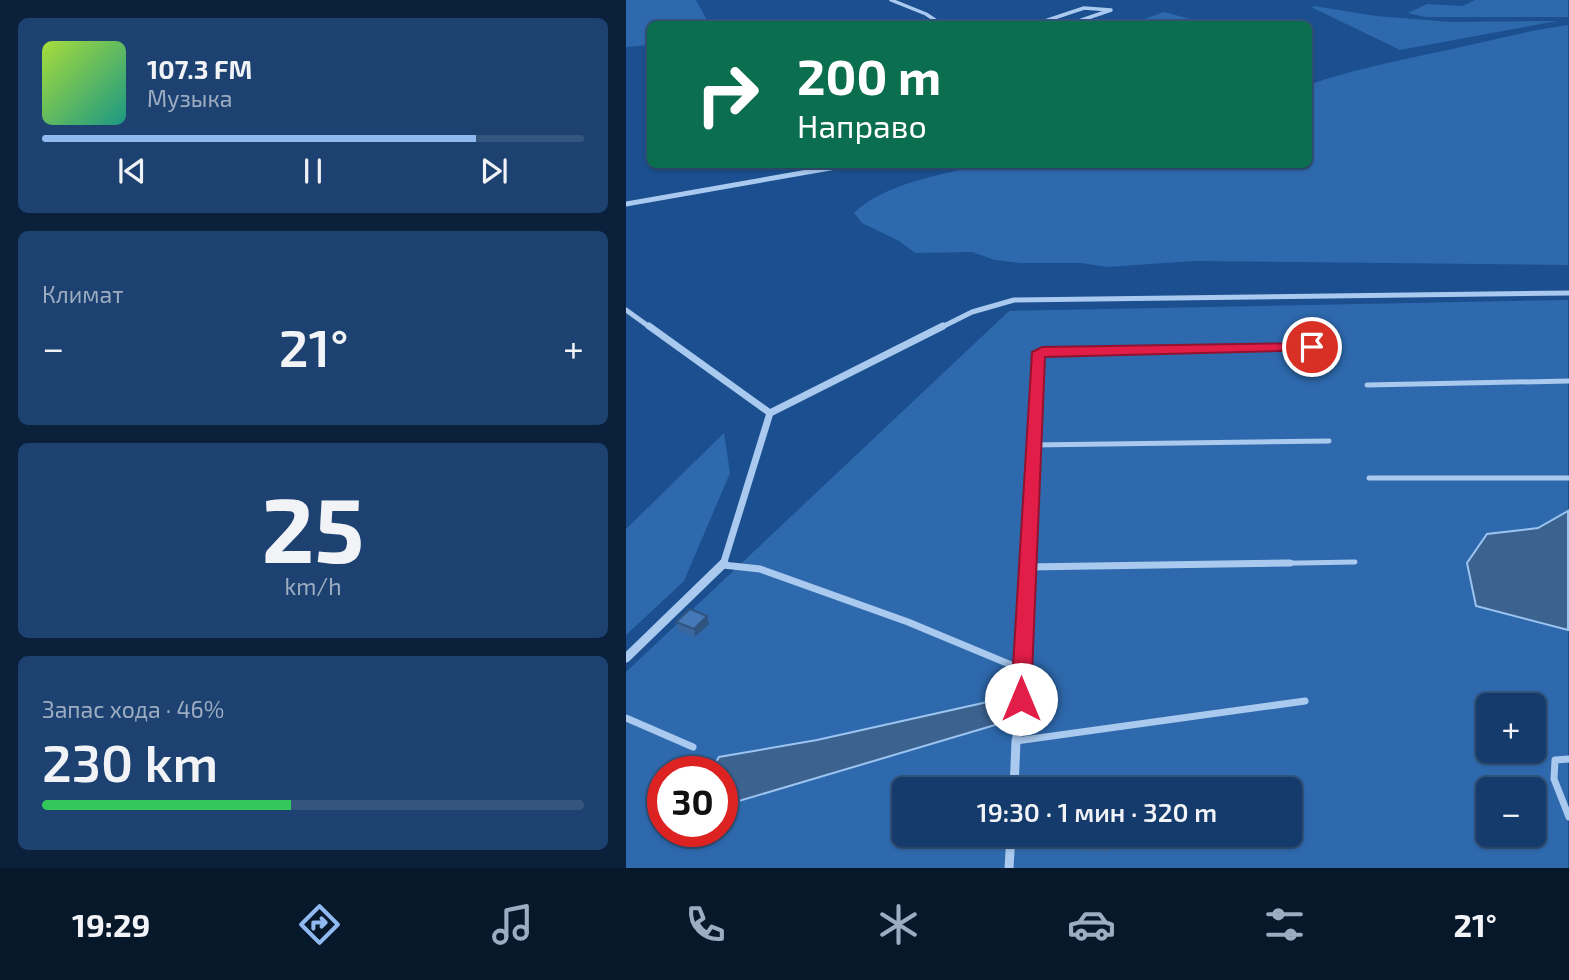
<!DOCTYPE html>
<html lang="ru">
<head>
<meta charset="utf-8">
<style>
	:root { --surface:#143b6b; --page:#1d4271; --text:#f1f3f6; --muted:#9dadc1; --line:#33557e; --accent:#90b9f0 }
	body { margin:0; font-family:"Exo 2",sans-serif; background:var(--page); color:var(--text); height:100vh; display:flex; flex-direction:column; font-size:26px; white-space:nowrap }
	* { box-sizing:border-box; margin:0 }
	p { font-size:23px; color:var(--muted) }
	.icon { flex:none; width:38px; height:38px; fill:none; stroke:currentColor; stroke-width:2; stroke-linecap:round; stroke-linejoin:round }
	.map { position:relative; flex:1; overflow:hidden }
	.drawer { display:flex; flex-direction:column; gap:18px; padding:18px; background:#0b203b; width:626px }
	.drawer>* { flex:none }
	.banner { position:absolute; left:21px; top:21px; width:665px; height:147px; border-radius:10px; box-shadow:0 2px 5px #0004,0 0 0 2px var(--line); background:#0b6e4f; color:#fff; overflow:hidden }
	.controls { position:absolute; left:850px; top:693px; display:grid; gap:14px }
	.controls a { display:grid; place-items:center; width:70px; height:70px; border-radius:10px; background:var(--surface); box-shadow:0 2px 5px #0004,0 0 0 2px var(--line); font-size:35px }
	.speed { position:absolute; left:21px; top:756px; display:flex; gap:14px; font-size:35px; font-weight:700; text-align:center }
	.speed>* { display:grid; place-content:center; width:91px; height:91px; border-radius:50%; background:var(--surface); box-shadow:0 2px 5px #0004,0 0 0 2px var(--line); line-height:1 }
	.speed .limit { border:10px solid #d22; background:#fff; color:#111 }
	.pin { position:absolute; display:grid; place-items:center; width:60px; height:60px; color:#fff; margin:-30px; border:4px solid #fff; border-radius:50%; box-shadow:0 2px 7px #0007 }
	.me { position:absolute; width:77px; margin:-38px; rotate:0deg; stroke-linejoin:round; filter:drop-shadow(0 0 5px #0008) }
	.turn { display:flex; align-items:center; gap:24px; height:147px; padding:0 35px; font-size:32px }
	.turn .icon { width:91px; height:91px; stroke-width:2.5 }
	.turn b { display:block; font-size:49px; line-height:60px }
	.big { font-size:52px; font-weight:600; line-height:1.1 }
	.drawer .card { flex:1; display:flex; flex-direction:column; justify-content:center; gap:10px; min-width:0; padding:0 24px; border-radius:10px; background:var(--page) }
	.drawer .dial { align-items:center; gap:0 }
	.dial b { font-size:91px; line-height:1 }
	.song { display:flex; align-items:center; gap:21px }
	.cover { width:84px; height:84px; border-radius:10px; background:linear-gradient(135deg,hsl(80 70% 55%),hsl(170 70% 35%)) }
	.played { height:7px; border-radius:4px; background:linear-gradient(90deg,var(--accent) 80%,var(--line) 80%) }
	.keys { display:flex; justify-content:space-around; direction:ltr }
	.heat { display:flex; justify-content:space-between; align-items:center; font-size:38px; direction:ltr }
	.charge { height:10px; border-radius:5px; background:linear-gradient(90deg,#34c759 46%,var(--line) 0) }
	.trip { position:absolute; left:266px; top:777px; width:410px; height:70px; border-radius:10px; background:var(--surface); box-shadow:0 2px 5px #0004,0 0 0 2px var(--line); font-weight:600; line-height:70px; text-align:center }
	.dock { display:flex; height:112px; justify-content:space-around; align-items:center; background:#08182b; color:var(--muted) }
	.dock .icon { width:49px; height:49px }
	.dock .current { color:var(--accent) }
	.dock b { font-size:32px; color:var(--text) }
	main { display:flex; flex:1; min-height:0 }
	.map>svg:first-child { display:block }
	.green { fill:#2e69ad; fill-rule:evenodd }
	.water { fill:#3c6290; stroke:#9cc4f0; stroke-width:2 }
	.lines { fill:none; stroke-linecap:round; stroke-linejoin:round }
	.lane-far2 { stroke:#a9c9ee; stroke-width:3.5 }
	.lane-far1 { stroke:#a9c9ee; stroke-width:5 }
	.lane { stroke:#a9c9ee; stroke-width:7 }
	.street-far2 { stroke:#a9c9ee; stroke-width:5 }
	.street-far1 { stroke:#a9c9ee; stroke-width:7 }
	.street { stroke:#a9c9ee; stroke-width:9 }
	.wall { fill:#3a679d }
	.shaded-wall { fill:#305480 }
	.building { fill:#4478b7; stroke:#305480; stroke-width:2 }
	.route { fill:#e11d48; stroke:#92132f; stroke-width:2 }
</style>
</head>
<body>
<main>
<section class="drawer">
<div class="card">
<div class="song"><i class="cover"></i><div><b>107.3 FM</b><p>Музыка</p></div></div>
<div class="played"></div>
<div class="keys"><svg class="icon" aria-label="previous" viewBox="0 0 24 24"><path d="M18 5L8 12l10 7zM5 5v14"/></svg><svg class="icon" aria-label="pause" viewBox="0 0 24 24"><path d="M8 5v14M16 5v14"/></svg><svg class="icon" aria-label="next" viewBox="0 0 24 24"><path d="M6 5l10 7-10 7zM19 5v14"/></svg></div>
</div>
<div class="card"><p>Климат</p>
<div class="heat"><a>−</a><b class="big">21°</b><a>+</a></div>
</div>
<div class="card dial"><b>25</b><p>km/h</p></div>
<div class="card"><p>Запас хода · 46%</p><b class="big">230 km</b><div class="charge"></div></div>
</section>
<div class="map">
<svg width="943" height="868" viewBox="0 0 943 868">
	<rect width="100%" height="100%" fill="#1b4f8f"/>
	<g class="green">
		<path d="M0 0H70L83 24H24V45L0 47Z"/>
		<path d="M849 0H942V17H799L782 13 801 4 836 6Z"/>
		<path d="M688 6 750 16 826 22 931 21 774 50 685 7Z"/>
		<path d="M538 12 583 24H504Z"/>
		<path d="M942 25V265L568 261 481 267 455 263H395L369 260 346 252 289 253 273 241 236 223 228 213C257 184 317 174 356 165L682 164 683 85C721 71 758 64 798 55 847 45 893 32 942 25Z"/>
		<path d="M942 300V868H0V672L383 311ZM863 705H908V751H863ZM37 772H96V831H37ZM278 789H663V835H278ZM863 789H908V835H863Z"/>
		<path d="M98 433 104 473 58 581 0 635V529Z"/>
	</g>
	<g class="water">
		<path d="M942 511V630L850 606 841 563 861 534 912 528Z"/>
		<path d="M366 701 369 725 96 806V772H84L93 757 191 740Z"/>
	</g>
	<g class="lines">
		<g class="lane-far2">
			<path d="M265 0 300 14 315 24"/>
			<path d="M410 24 458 8 485 10 444 24"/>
		</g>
		<g class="lane-far1">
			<path d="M686 347 416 352 411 355 407 445 703 441"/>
			<path d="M741 385 943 381"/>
			<path d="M743 478H943"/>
			<path d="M549 565 729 562"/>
		</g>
		<g class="lane">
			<path d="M97 565 134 569 282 622 395 669"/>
			<path d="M400 567 664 563"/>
			<path d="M0 718 67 747"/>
			<path d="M390 741 679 701"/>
			<path d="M943 759 929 760 928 779 943 817"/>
		</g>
		<g class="street-far2">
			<path d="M0 204 227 164"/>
			<path d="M0 310 25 328"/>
			<path d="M314 328 346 312 388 300 943 293"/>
		</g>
		<g class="street-far1">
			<path d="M23 326 144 413"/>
			<path d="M97 565 144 413 317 326"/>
			<path d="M400 565 407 445"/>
		</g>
		<g class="street">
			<path d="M0 658 98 563"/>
			<path d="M388 789 390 741 396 716 394 681 401 563"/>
			<path d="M383 868 385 835"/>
		</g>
	</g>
	<g class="wall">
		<path d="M81 616 83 624 69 637 52 630 50 622Z"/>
		<path d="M456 835H484L483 852 456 851Z"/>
	</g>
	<path class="shaded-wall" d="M81 616 83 624 69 637 68 629Z"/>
	<g class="building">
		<path d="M64 609 81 616 68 629 50 622Z"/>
		<path d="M610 779 638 781V789H610Z"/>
		<path d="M456 835H483V837L456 836Z"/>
	</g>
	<path class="route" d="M686 343 694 347 691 350 419 357 405 699 402 704 395 706 388 704 385 699 406 352 416 347Z"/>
</svg>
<div class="controls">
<a>+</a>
<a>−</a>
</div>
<div class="speed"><div class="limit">30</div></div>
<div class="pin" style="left:686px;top:347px;background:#d93025"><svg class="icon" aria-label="arrive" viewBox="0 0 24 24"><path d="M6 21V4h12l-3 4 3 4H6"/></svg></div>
<svg class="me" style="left:395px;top:699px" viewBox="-20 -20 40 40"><circle r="19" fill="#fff"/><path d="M0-13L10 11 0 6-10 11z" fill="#e11d48"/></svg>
<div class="trip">19:30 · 1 мин · 320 m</div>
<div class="banner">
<div class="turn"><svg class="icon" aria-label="right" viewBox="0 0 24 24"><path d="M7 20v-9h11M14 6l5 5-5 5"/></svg><div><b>200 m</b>Направо</div></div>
</div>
</div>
</main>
<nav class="dock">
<b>19:29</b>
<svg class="icon current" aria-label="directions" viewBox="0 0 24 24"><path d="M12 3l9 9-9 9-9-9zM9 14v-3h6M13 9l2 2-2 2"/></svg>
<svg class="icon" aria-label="music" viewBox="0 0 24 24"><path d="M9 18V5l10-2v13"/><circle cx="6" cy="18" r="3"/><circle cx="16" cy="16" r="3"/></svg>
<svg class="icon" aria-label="phone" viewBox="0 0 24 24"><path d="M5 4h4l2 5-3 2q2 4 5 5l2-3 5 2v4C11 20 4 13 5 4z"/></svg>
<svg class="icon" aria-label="climate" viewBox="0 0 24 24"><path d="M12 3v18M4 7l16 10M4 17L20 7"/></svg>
<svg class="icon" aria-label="car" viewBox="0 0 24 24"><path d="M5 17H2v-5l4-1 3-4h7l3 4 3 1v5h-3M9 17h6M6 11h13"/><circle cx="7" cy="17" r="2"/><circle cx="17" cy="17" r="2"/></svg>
<svg class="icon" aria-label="filters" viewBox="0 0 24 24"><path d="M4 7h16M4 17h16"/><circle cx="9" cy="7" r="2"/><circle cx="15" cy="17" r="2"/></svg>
<b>21°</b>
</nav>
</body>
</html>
